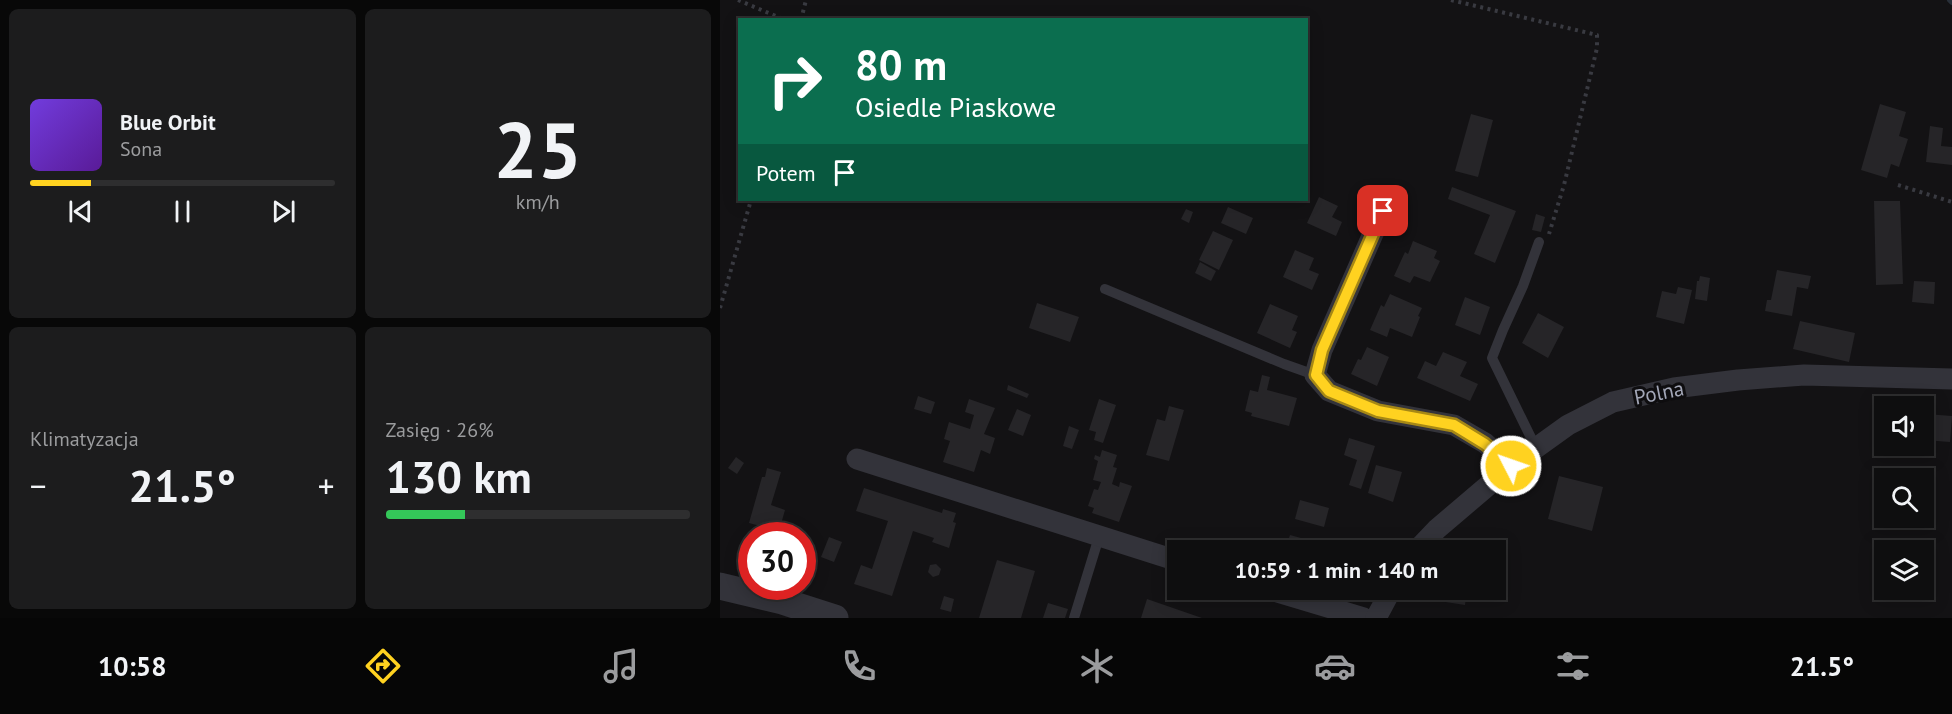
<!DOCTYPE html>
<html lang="pl">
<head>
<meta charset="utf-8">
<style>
	:root { --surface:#0e0e0f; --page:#1c1c1d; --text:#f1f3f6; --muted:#9b9c9e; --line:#2e2e2f; --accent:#ffd220 }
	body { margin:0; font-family:"PT Sans",sans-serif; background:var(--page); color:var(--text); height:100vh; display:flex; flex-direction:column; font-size:22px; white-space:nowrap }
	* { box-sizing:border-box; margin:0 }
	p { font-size:20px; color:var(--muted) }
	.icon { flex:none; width:33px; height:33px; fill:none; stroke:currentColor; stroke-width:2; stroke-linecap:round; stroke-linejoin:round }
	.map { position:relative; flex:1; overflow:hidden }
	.drawer { display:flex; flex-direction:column; gap:9px; padding:9px; background:#080808; width:720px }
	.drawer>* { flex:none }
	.banner { position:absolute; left:18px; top:18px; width:570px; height:183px; border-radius:0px; box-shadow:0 3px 15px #0003,0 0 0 2px var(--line); background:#0b6e4f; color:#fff; overflow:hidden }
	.tools { position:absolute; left:1154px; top:396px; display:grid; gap:12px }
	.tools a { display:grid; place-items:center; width:60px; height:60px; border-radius:0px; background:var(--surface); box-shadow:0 3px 15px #0003,0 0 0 2px var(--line); font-size:30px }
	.speed { position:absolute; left:18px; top:522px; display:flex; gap:12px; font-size:30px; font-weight:700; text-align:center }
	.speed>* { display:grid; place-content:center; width:78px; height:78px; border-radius:50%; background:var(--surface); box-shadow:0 3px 15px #0003,0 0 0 2px var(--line); line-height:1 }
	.speed .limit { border:9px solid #d22; background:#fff; color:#111 }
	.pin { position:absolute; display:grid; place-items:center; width:51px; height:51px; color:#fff; margin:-26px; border-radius:12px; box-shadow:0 3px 9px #0006 }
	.me { position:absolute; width:66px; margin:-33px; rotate:311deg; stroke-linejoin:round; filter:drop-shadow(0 0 4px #0008) }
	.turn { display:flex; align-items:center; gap:21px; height:126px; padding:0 18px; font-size:27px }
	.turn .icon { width:78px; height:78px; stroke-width:2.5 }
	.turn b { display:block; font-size:42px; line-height:51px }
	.then { display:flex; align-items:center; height:57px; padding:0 18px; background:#0003; gap:12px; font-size:22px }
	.big { font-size:45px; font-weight:700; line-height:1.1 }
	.drawer .widget { flex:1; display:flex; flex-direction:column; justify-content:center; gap:9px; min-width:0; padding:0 21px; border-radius:9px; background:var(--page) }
	.drawer .dial { align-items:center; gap:0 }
	.dial b { font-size:78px; line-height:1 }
	.song { display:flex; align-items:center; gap:18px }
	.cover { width:72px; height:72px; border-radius:9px; background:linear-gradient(135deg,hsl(260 70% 55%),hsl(270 70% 35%)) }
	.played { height:6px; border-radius:3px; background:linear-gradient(90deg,var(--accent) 20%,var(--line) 20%) }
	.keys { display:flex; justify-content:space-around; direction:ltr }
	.heat { display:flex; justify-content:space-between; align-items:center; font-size:33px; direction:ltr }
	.charge { height:9px; border-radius:4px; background:linear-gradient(90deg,#34c759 26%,var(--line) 0) }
	.drawer .tiles { flex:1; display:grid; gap:9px; grid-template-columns:repeat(2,1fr) }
	.trip { position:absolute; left:447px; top:540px; width:339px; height:60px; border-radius:0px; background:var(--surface); box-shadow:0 3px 15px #0003,0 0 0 2px var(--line); font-weight:700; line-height:60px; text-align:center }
	.menu { display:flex; height:96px; justify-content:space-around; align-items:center; background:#060606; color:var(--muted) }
	.menu .icon { width:42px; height:42px }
	.menu .active { color:var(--accent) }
	.menu b { font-size:27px; color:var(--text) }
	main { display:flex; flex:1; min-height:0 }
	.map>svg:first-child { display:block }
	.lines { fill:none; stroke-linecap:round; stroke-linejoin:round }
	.stream { stroke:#282f39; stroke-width:6 }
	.building { fill:#262528 }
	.path { stroke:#393a41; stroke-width:4; stroke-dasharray:3 4.5; stroke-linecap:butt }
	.service { stroke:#33333a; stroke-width:10 }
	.minor { stroke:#33333a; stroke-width:21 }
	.tertiary { stroke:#33333a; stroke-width:27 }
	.route-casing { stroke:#a68815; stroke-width:15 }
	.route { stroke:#ffd220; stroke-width:10 }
	.labels { text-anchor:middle; stroke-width:6; stroke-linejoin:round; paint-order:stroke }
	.street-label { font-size:21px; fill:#a2a6b6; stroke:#0e0d0f }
</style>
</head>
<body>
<main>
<section class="drawer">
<div class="tiles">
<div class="widget">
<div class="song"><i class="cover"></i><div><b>Blue Orbit</b><p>Sona</p></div></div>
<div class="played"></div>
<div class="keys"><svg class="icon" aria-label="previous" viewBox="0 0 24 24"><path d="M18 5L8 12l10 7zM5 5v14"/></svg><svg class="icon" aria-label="pause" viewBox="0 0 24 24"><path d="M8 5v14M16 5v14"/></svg><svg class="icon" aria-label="next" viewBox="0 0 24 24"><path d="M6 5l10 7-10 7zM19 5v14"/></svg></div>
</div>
<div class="widget dial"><b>25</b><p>km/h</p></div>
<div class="widget"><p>Klimatyzacja</p>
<div class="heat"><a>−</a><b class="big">21.5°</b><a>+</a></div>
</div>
<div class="widget"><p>Zasięg · 26%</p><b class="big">130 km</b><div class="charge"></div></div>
</div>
</section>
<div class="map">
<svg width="1232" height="618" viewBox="0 0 1232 618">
	<rect width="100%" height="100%" fill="#131214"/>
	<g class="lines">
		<path class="stream" d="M1230 0 1232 2"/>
	</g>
	<g class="building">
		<path d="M1160 104 1186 112 1179 136 1188 139 1179 167 1171 164 1167 178 1141 170Z"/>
		<path d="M751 114 773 120 758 177 735 171Z"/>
		<path d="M1210 126 1223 128 1221 146 1232 147V165L1206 162Z"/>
		<path d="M732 187 796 211 775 263 754 254 770 215 728 199Z"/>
		<path d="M599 197 618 206 612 217 622 222 616 236 587 223Z"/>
		<path d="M1154 201H1180L1183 284 1156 285Z"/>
		<path d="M508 207 533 218 526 234 501 223Z"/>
		<path d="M466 209 473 212 469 223 461 219Z"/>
		<path d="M816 214 825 217 821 232 812 230Z"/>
		<path d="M493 231 513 240 499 270 479 260Z"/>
		<path d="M693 241 717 251 714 258 720 261 710 282 694 276 690 283 674 276 685 252 688 254Z"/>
		<path d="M575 250 594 258 589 270 599 274 592 290 563 277Z"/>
		<path d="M480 262 496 271 491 281 475 273Z"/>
		<path d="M1057 270 1091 276 1088 289 1077 287 1072 316 1045 311 1047 300H1051Z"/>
		<path d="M980 276 990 278 987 301 975 299 977 281H979Z"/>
		<path d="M1194 281 1215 282 1214 304 1192 302Z"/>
		<path d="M958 287 972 290 964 324 936 317 942 291 956 294Z"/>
		<path d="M670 294 702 308 698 316 700 317 692 337 670 328 667 337 650 330 661 305 664 307Z"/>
		<path d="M745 297 770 307 760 335 735 325Z"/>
		<path d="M317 303 359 317 350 342 309 328Z"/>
		<path d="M550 304 578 316 572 330 577 332 570 348 537 333Z"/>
		<path d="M818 313 844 327 828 358 802 343Z"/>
		<path d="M1080 321 1135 333 1129 362 1073 349Z"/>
		<path d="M647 347 669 357 657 386 631 374 638 359 641 360Z"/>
		<path d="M723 352 747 362 740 376 758 384 750 401 697 378 705 361 716 366Z"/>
		<path d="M542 375 550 377 547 390 577 398 569 426 531 416 532 413 525 411 530 390 538 392Z"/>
		<path d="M288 385 309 394 307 398 287 390Z"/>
		<path d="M198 396 215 402 211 414 194 409Z"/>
		<path d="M249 399 275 408 264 434 275 438 270 454 261 450 254 472 223 462 230 441 224 439 229 422 250 429 254 415 245 412Z"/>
		<path d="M379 399 396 405 383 443 374 440 376 432 369 430Z"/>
		<path d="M449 406 464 410 449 461 426 455 437 419 445 421Z"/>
		<path d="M297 409 311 415 303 436 288 430Z"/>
		<path d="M1206 414 1232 416 1230 442 1204 440Z"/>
		<path d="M349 426 359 430 352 449 343 446Z"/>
		<path d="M629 438 655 446 641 489 629 485 637 460 624 455Z"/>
		<path d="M382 450 397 455 393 467 397 468 392 484 399 487 400 482 412 486 399 522 372 513 374 508 368 506 374 489 378 490 381 482 373 480 378 461 374 459 375 455 380 457Z"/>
		<path d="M16 457 24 463 17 474 8 468Z"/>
		<path d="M656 465 682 472 673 502 648 493Z"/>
		<path d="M47 468 61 472 51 505 65 510 59 531 29 523 42 477H45Z"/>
		<path d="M839 476 883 487 872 531 828 519Z"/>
		<path d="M144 488 222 513 223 509 236 513 233 522 236 523 229 548 212 542 214 538 193 531 172 596 134 584 141 565 152 569 168 521 136 511Z"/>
		<path d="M580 500 609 508 604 527 575 519Z"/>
		<path d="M570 535 610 546 609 550H565Z"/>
		<path d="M109 537 122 542 114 562 101 557Z"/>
		<path d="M277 560 315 571 301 618H259Z"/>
		<path d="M216 564 221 569 219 575 213 577 208 572 210 565Z"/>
		<path d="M721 590H747L745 605 719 601Z"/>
		<path d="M224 596 234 599 231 612 220 609Z"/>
		<path d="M427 599 482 618H421Z"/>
		<path d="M328 603 348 609 345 618H323Z"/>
	</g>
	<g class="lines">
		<g class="path">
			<path d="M18 0 65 20"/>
			<path d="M731 0 877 35V48L844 185 829 234"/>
			<path d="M81 20 86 0"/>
			<path d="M1178 185 1232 202"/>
			<path d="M0 308 31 200"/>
		</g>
		<g class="service">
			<path d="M385 289 564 364 595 375"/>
			<path d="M816 448 772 358 783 330 803 286 819 242"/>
			<path d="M354 618 379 537"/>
		</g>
		<g class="minor">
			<path d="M663 211 602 350 595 375 609 391 658 411 734 425 765 443 791 466"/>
			<path d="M137 459 458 561"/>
			<path d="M697 550 717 529 791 466 848 425 893 402 954 388 1018 380 1084 375 1232 379"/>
			<path d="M551 590 644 618"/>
			<path d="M656 618 671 590"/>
		</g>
		<path class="tertiary" d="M0 586 62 601 115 618"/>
	</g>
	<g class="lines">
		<g class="route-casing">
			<path id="route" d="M663 211 602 350 596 375 609 391 658 411 734 425 765 444 791 466"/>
		</g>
		<use href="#route" class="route"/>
	</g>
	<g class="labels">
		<g class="street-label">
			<text transform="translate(939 393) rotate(-11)" y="7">Polna</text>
		</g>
	</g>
</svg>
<div class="tools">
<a><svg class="icon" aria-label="sound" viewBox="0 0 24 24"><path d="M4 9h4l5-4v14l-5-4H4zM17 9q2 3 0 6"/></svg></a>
<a><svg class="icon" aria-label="search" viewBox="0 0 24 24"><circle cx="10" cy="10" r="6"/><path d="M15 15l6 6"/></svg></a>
<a><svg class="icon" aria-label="layers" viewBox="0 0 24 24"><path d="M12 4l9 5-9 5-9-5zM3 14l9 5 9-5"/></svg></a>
</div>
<div class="speed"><div class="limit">30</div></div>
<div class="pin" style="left:663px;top:211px;background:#d93025"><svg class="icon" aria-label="arrive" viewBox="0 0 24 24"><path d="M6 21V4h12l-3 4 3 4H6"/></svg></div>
<svg class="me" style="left:791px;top:466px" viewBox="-20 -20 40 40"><circle r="17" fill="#ffd220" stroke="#fff" stroke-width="3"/><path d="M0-11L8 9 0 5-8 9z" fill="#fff"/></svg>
<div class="trip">10:59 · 1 min · 140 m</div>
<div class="banner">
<div class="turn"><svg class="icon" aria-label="right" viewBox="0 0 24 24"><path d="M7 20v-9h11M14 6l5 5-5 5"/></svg><div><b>80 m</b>Osiedle Piaskowe</div></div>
<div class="then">Potem<svg class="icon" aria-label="arrive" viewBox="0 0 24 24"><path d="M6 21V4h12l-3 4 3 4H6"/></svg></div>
</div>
</div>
</main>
<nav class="menu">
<b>10:58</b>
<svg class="icon active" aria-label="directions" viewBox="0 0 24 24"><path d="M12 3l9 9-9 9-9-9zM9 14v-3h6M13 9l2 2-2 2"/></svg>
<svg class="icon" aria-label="music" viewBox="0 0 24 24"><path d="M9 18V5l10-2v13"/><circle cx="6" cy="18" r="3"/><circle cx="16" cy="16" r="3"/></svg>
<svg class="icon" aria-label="phone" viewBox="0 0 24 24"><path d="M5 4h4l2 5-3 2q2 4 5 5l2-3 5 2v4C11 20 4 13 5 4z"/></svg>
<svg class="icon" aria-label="climate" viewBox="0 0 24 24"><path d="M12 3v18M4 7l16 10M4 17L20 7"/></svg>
<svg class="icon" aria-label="car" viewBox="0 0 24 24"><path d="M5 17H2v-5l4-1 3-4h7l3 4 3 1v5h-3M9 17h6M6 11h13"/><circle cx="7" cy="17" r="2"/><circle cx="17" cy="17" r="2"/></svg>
<svg class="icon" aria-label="filters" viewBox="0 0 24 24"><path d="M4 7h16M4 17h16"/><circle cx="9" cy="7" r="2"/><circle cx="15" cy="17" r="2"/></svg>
<b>21.5°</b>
</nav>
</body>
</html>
